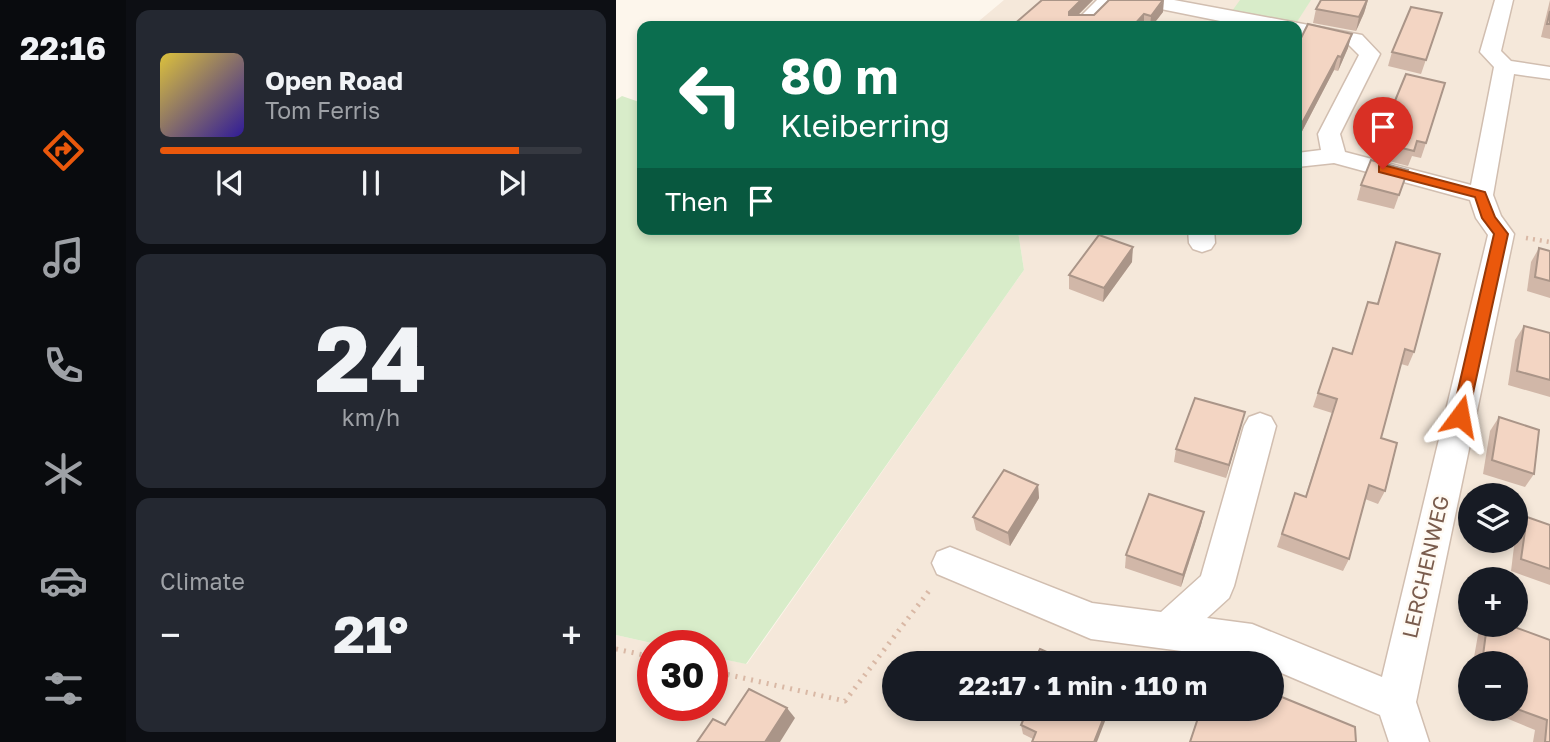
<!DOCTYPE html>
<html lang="en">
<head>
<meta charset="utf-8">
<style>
	:root { --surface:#171b24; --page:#242831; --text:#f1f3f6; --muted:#9ea1a6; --line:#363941; --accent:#ea580c }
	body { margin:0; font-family:"Golos Text",sans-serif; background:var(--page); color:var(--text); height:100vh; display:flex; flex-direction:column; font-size:26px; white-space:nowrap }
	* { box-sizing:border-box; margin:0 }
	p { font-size:23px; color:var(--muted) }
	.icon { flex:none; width:38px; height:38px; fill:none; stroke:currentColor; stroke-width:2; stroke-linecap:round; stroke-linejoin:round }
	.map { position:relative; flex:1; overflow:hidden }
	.sheet { display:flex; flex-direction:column; gap:10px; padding:10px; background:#0d0f14; width:490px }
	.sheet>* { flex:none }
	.hud { position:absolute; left:21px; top:21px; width:665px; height:214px; border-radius:14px; box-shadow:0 4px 10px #0003; background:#0b6e4f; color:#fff; overflow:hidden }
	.controls { position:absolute; left:842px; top:483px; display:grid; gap:14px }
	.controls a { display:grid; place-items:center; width:70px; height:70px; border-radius:50%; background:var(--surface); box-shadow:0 4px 10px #0003; font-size:35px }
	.speed { position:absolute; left:21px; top:630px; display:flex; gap:14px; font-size:35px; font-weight:700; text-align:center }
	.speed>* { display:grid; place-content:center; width:91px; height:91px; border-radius:50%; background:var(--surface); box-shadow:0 4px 10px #0003; line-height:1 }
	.speed .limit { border:10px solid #d22; background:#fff; color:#111 }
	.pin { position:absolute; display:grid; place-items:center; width:60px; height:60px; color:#fff; margin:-72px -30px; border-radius:50% 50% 50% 0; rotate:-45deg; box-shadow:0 0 7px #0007 }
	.pin .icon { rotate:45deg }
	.me { position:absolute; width:77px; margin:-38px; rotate:13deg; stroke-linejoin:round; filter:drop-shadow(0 0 5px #0008) }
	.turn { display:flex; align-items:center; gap:24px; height:147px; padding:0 28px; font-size:32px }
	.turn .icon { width:91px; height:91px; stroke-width:2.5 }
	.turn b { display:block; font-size:49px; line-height:60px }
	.then { display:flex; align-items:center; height:66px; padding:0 28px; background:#0003; gap:14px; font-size:26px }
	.big { font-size:52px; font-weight:700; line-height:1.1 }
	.sheet .tile { flex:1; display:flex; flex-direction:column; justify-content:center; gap:10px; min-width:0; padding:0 24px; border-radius:14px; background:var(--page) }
	.sheet .dial { align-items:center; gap:0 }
	.dial b { font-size:91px; line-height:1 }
	.song { display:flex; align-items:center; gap:21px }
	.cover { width:84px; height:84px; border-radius:10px; background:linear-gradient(135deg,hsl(50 70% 55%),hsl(250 70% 35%)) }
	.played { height:7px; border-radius:4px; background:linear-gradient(90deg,var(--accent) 85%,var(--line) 85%) }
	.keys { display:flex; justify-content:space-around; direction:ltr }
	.heat { display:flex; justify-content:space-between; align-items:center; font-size:38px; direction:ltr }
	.trip { position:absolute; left:266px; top:651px; width:402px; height:70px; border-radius:35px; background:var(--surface); box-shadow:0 4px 10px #0003; font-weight:700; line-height:70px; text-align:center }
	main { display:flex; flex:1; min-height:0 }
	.dock { display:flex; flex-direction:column; width:126px; justify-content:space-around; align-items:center; background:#090b0e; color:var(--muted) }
	.dock .icon { width:49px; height:49px }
	.dock .on { color:var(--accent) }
	.dock b { font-size:32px; color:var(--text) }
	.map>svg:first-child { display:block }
	.residential { fill:#f5e8da; fill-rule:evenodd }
	.green { fill:#d8ecc9 }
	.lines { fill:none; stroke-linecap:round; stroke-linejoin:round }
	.minor-casing { stroke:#d1beb0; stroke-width:3 }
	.path-far1 { stroke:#d9b8a5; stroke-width:4.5; stroke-dasharray:2 5; stroke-linecap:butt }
	.path { stroke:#d9b8a5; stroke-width:5; stroke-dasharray:2 6; stroke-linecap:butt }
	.minor { fill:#fff; fill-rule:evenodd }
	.wall { fill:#d1b7a8 }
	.shaded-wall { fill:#aa9588 }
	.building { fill:#f3d5c3; stroke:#aa9588; stroke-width:2 }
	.route { fill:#ea580c; stroke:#983908; stroke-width:2 }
	.labels { text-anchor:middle; stroke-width:5; stroke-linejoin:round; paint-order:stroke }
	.street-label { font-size:21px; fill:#7a5c4d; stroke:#fffaf3 }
</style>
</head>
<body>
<main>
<nav class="dock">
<b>22:16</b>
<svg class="icon on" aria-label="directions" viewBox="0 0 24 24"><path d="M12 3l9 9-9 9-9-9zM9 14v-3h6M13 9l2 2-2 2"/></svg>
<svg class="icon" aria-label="music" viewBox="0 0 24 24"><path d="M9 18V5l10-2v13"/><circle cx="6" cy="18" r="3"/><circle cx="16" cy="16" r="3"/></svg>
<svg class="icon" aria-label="phone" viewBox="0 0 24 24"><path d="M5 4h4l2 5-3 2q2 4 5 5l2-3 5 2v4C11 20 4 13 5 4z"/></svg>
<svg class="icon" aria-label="climate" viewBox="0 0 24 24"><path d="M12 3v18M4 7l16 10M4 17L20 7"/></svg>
<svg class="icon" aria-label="car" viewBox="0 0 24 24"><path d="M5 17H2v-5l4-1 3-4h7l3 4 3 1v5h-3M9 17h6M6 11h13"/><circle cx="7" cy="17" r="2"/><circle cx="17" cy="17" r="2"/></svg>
<svg class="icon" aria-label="filters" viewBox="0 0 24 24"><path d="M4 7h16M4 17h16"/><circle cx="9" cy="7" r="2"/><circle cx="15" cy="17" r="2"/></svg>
</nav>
<section class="sheet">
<div class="tile">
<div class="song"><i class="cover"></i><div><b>Open Road</b><p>Tom Ferris</p></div></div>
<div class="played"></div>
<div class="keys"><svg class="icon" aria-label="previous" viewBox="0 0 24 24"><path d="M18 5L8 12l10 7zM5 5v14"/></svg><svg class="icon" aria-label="pause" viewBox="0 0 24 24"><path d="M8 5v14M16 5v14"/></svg><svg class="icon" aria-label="next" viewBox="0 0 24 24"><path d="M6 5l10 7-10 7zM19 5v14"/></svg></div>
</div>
<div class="tile dial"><b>24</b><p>km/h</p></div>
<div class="tile"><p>Climate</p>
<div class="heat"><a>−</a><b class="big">21°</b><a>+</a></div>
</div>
</section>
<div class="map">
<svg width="934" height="742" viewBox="0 0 934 742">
	<rect width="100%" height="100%" fill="#fdf6ec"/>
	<path class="residential" d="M388 0H934V742H0V635L49 646H37V705H96V657L131 664 408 270 402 231 399 229H681V26H357ZM854 495H900V541H854ZM854 579H900V625H854ZM278 663H656V709H278ZM854 663H900V709H854Z"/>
	<g class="green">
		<path d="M624 0H695L679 25 616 11Z"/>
		<path d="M6 96 26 103V229L402 231 408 270 130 664 96 657V646H49L0 635V100Z"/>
	</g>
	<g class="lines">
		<g class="minor-casing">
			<g id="minor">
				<path d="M481 0H501L476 26H455Z"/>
				<path d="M521 0H558L746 35 764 54 724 134 729 152 855 185 878 67 864 52 879 0H897L885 51 895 61 934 67V79L898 74 877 195 885 216 898 234 800 702 813 742H773L764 715 656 669V663L475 639 321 574 316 563 321 552 334 547 476 603 545 612 585 576 628 426 633 417 644 413 655 417 660 426 618 586 613 598 591 618 636 624 766 677 872 235 860 218 854 200 718 163 681 167V153L705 150 702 134 743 55 732 44 681 34V26H629L530 6Z"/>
				<path d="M572 229H598L599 243 595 249 586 252 577 249 573 243Z"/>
			</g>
		</g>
		<path class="path-far1" d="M910 238 934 242"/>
		<g class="path">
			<path d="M0 649 37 657"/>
			<path d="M96 671 229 701 316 587"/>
		</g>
		<use href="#minor" class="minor"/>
	</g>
	<g class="wall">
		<path d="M426 0H477L462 15 547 12 536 26H382H396Z"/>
		<path d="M752 0 748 13 740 31 697 23 700 9Z"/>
		<path d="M934 0V39L925 37Z"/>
		<path d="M826 13 805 74 772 66 776 52Z"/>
		<path d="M681 46 732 48 722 71 718 70 682 139H681Z"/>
		<path d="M790 74 810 143 805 158 796 156 792 166 757 157 762 142Z"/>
		<path d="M792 170 778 209 741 200 745 185Z"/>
		<path d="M780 242 798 352 792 366 785 364 765 438 769 491 762 504 749 499 733 559 727 571 661 547 679 493 689 497 716 413 697 407 717 348 735 354 752 302 761 304Z"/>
		<path d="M923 248 934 251V298L911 291 915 262Z"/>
		<path d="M516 262 487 302 453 289V275Z"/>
		<path d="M908 326 934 333V397L892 385 899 340Z"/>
		<path d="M629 412 610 478 558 462 560 449Z"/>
		<path d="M883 417 918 474 909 487 867 474 874 431Z"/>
		<path d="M422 485 423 498 394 546 360 530 357 517Z"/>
		<path d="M588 512 585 525 565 587 509 568 510 555Z"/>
		<path d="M911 517 934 525V585L895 571 900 530Z"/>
		<path d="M866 625H893L934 640V742H917L919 730 890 718 891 709H900V663H857L863 629Z"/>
		<path d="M412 709H492L491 716 417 739 407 734 405 725Z"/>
	</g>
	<g class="shaded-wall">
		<path d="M465 0H477L453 24V12Z"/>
		<path d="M548 0 547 12 536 26H534L535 16Z"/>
		<path d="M752 0 748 13 740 31 743 17Z"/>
		<path d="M528 14V26H517Z"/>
		<path d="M736 34 732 48 722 71 725 57Z"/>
		<path d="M722 56 718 70 682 139 685 125Z"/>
		<path d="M517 247 516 262 487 302 488 288Z"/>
		<path d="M629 412 625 426 610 478 613 465Z"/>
		<path d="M422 485 423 498 394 546 392 533Z"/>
		<path d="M588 512 585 525 565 587 567 575Z"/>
		<path d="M171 708 179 718 164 742H149Z"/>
		<path d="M491 709V716L481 742H478Z"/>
	</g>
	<g class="building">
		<path d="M426 0H465L453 12V15H478L493 0H547L535 16 528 14 517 26H382L386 23 396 26Z"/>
		<path d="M705 0H751L743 17 700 9Z"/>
		<path d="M795 7 826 13 810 60 776 52Z"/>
		<path d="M934 11V24H931Z"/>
		<path d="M692 24 736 34 725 57 722 56 685 125 681 124V46Z"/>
		<path d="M790 74 829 83 810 143 801 141 798 151 762 142Z"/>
		<path d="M755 160 792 170 783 195 745 185Z"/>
		<path d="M483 235 517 247 488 288 453 275Z"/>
		<path d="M780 242 824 254 798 352 789 349 765 438 781 443 769 491 753 485 733 559 666 534 679 493 690 497 721 399 702 393 717 348 736 354 752 302 762 304Z"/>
		<path d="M923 248 934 251V281L919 277Z"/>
		<path d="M908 326 934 333V380L901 371Z"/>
		<path d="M579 398 629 412 613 465 560 449Z"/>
		<path d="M883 417 923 430 918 474 876 460Z"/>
		<path d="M388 470 422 485 392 533 357 517Z"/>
		<path d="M533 494 588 512 567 575 510 555Z"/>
		<path d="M911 517 934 525V569L905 559Z"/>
		<path d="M871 625H893L934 640V742H929L931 720 901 709 904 686 900 684V663H866Z"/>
		<path d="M424 649 453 662 452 663H417Z"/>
		<path d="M133 689 171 708 149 742H81L97 719 109 725Z"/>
		<path d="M656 693 739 727 740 742H574L585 709H656Z"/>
		<path d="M412 709H491L478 742H416L420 732 405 725Z"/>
	</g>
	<path class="route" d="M767 165 869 192 879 217 892 234 852 416 850 421H838L836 416 878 234 866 218 859 197 763 172V166Z"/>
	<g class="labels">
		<g class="street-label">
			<text transform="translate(810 567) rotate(-77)" y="7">LERCHENWEG</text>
		</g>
	</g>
</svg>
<div class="controls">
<a><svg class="icon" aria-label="layers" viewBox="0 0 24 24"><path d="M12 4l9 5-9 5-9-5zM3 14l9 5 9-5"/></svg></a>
<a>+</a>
<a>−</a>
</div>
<div class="speed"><div class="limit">30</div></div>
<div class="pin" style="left:767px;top:169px;background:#d93025"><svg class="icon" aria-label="arrive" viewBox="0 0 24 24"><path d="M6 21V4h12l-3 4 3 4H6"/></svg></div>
<svg class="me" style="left:844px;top:416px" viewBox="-20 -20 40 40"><path d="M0-17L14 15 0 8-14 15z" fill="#ea580c" stroke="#fff" stroke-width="4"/></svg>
<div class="trip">22:17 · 1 min · 110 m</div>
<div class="hud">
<div class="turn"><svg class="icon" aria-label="left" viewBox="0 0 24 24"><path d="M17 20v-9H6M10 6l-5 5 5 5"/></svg><div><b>80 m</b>Kleiberring</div></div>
<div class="then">Then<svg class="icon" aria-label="arrive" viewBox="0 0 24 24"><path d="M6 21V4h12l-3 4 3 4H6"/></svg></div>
</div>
</div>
</main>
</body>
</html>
